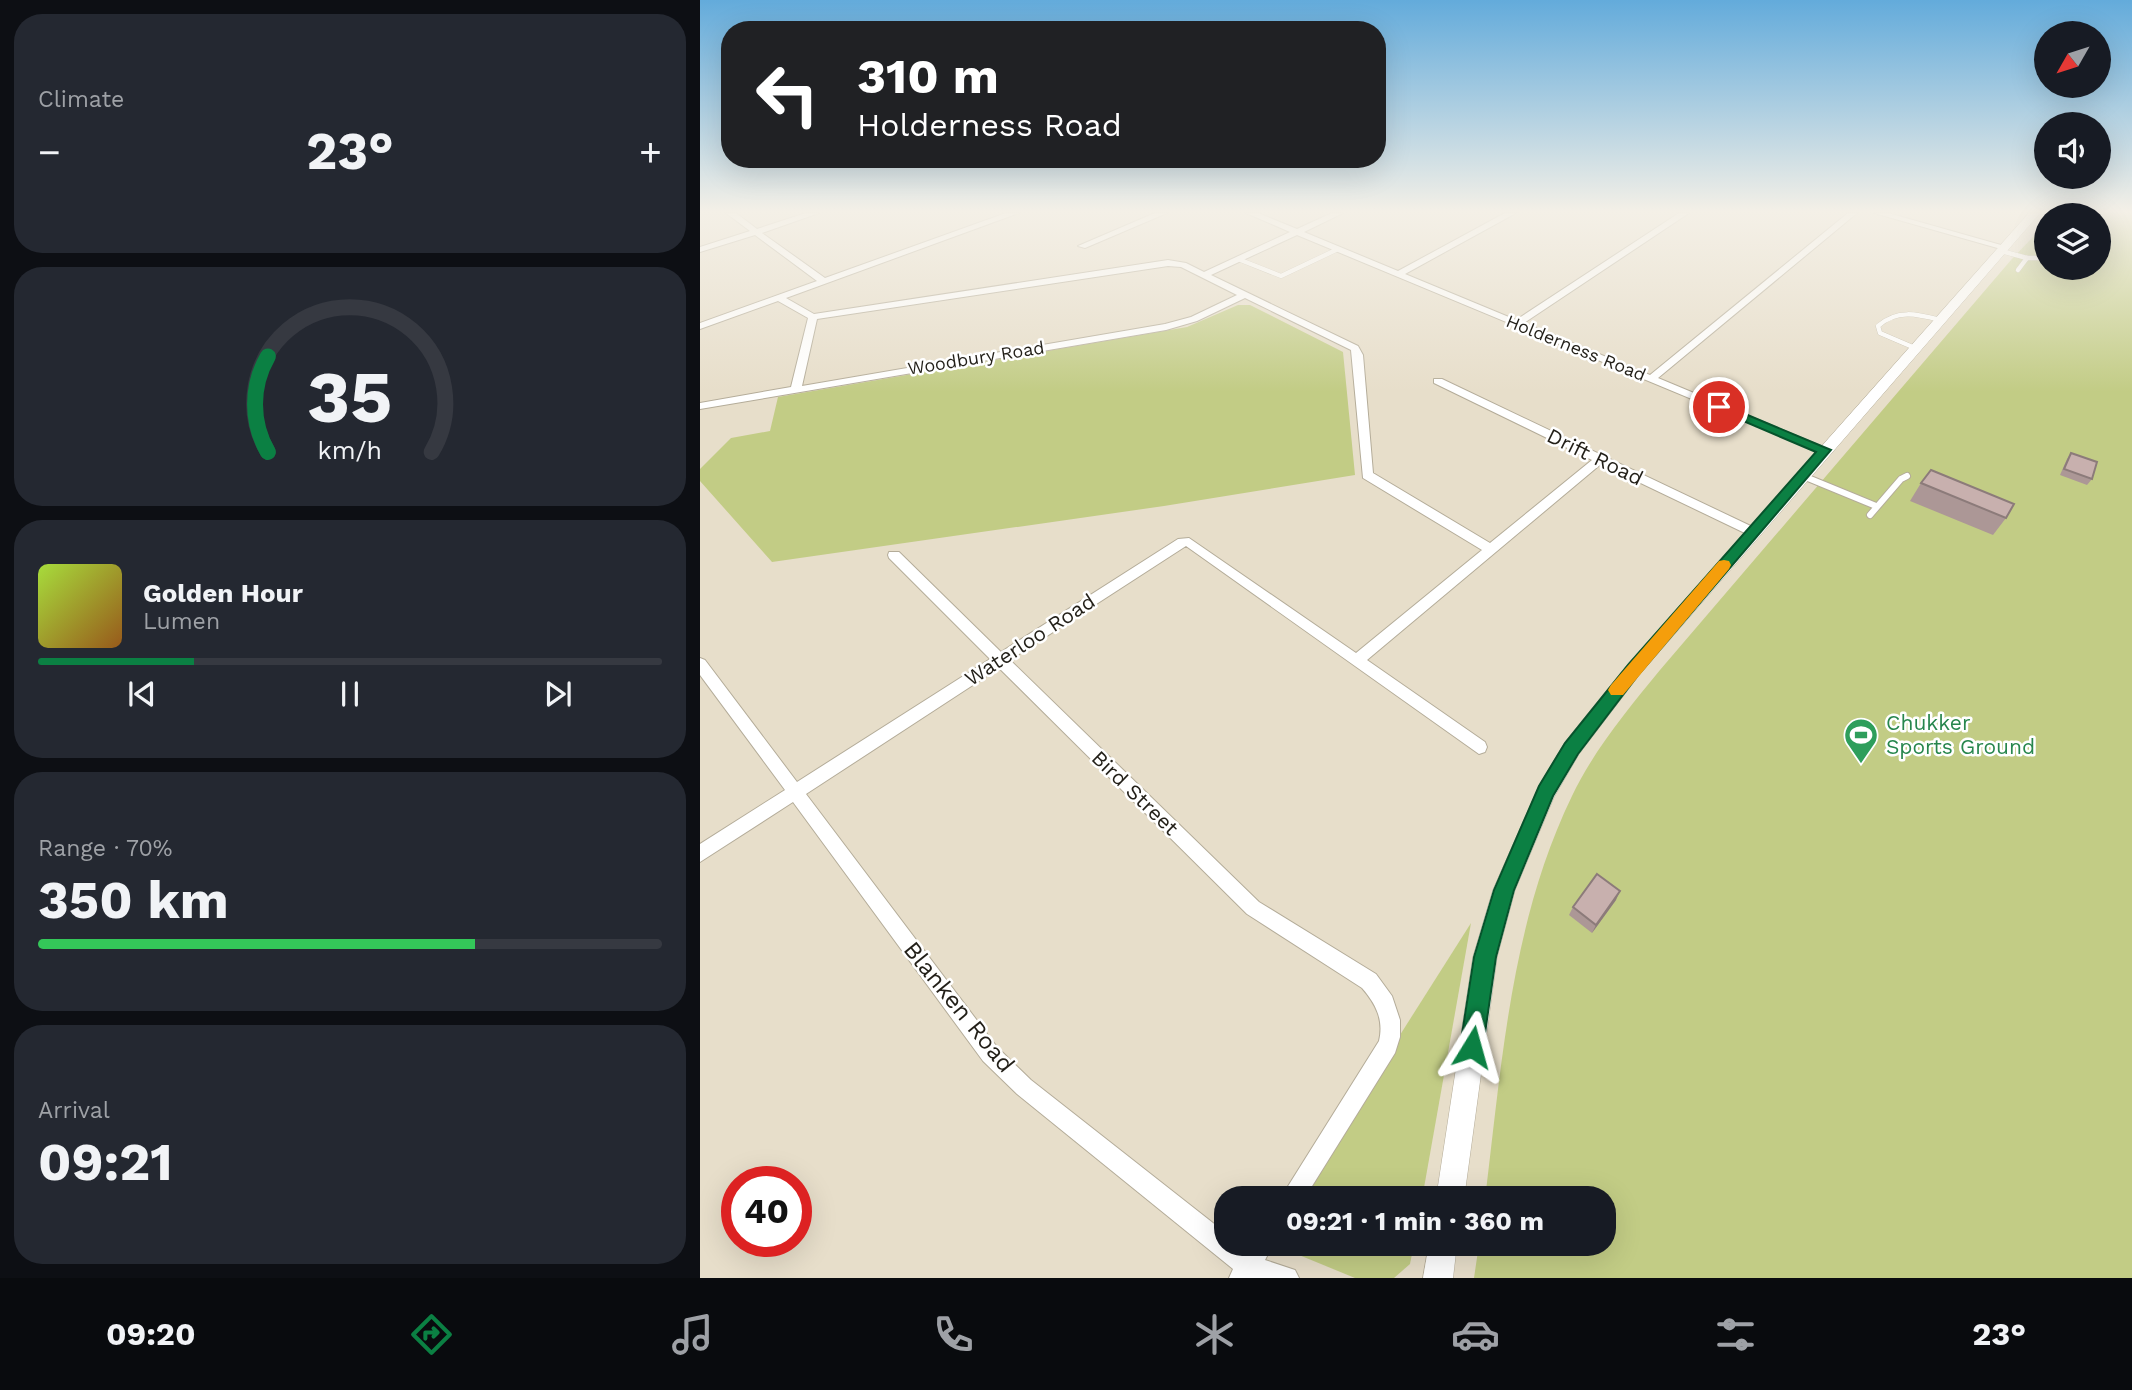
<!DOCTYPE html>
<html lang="en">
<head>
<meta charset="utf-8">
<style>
	:root { --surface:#171b24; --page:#242831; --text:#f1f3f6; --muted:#9ea1a6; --line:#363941; --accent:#0b8043 }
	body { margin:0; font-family:"Work Sans",sans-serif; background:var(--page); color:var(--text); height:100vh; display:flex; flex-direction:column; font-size:26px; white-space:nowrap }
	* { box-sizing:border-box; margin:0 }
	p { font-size:23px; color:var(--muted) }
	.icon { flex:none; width:38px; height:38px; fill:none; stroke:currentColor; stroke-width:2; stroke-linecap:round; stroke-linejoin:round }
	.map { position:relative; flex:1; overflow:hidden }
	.drawer { display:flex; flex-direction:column; gap:14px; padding:14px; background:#0d0f14; width:700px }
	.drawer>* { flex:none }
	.top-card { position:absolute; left:21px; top:21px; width:665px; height:147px; border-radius:28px; box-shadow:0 7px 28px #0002; background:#202124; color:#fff; overflow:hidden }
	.needle { width:46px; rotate:231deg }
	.tools { position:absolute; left:1334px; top:21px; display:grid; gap:14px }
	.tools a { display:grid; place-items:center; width:77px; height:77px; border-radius:50%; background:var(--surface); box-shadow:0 7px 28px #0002; font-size:35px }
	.speed { position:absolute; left:21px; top:1166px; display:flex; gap:14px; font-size:35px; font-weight:700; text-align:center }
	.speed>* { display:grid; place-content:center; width:91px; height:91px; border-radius:50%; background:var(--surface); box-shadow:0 7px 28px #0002; line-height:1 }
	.speed .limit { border:10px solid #d22; background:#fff; color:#111 }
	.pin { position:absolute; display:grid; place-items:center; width:60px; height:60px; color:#fff; margin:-30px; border:4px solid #fff; border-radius:50%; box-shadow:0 2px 7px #0007 }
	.me { position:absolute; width:77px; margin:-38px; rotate:8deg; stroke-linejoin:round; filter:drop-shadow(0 0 5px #0008) }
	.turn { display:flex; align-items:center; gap:24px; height:147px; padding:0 21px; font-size:32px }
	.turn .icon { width:91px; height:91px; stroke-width:2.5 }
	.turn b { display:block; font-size:49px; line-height:60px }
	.big { font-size:52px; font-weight:700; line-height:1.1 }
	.drawer .card { flex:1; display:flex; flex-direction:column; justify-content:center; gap:10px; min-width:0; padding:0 24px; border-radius:28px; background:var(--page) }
	.drawer .dial { align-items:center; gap:0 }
	.dial svg { height:182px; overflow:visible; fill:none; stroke:var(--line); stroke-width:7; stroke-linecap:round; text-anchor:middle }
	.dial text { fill:var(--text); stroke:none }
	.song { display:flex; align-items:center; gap:21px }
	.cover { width:84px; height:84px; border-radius:10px; background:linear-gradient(135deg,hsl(80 70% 55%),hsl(30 70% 35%)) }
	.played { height:7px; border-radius:4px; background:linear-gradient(90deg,var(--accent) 25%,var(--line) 25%) }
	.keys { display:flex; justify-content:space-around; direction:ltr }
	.heat { display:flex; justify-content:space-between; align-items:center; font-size:38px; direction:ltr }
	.charge { height:10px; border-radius:5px; background:linear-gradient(90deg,#34c759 70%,var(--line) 0) }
	.trip { position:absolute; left:514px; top:1186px; width:402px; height:70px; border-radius:28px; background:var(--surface); box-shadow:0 7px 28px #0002; font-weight:700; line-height:70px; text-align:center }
	.menu { display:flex; height:112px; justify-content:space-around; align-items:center; background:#090b0e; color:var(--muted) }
	.menu .icon { width:49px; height:49px }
	.menu .current { color:var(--accent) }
	.menu b { font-size:32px; color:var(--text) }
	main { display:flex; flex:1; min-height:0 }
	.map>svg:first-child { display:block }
	.green { fill:#c2cc85 }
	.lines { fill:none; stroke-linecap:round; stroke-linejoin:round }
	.service-far1-casing { stroke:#b4ac99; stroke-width:5 }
	.service-casing { stroke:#b4ac99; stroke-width:8 }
	.minor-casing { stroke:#b4ac99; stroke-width:2 }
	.tertiary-casing { stroke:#b4ac99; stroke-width:1 }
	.service-far1 { stroke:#fff; stroke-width:4.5 }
	.service { stroke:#fff; stroke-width:6 }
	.minor { fill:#fff; fill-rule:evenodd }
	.tertiary { fill:#fff; fill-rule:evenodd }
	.wall { fill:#ac9796 }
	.shaded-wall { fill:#8c7b7a }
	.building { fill:#c8b0ae; stroke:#8c7b7a; stroke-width:2 }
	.route { fill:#0b8043; stroke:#07532c; stroke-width:2 }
	.slow { fill:#f59e0b }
	.labels { text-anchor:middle; stroke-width:5; stroke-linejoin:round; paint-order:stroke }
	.far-street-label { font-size:18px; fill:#221f18; stroke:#fff }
	.street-label { font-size:21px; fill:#221f18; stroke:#fff }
	.leisure-label { font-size:21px; fill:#27864d; stroke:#fff; text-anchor:start }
	.near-street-label { font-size:24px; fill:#221f18; stroke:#fff }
</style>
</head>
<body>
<main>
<section class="drawer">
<div class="card"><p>Climate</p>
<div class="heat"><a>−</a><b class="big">23°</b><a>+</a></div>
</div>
<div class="card dial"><svg viewBox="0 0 100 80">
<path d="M14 69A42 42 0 1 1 86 69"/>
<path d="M14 69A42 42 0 0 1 14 27" stroke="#0b8043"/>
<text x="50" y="56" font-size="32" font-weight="700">35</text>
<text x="50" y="72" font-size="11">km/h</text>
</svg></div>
<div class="card">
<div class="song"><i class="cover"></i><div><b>Golden Hour</b><p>Lumen</p></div></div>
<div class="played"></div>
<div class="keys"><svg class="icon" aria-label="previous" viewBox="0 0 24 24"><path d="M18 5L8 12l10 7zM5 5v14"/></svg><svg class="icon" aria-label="pause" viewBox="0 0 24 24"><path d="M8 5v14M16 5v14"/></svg><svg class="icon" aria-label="next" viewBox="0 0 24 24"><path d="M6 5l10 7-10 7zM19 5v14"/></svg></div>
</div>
<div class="card"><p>Range · 70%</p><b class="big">350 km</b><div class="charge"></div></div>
<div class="card"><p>Arrival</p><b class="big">09:21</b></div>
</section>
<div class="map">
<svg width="1432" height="1278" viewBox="0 0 1432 1278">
	<rect width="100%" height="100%" fill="#e7deca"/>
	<g class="green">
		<path d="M1355 213H1432V1278H774L779 1244H905V1199H785C802 1062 811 922 872 796 894 750 928 709 960 670L1311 260 1346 223V268H1398V215H1353Z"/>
		<path d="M538 305H550L643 352 655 475 464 506 72 562 0 481V469L31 438 70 431 78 397 487 327Z"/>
		<path d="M771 923 722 1199H596Z"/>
		<path d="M592 1244H714L710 1264 694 1278H655L599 1255Z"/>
	</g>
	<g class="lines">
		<g class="service-far1-casing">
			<g id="service-far1">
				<path d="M1301 251 1327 258H1346"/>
				<path d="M538 259 581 276 638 249"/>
				<path d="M1318 270 1327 258"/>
				<path d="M1215 348 1180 333 1178 326C1197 309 1217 314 1240 320"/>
			</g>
		</g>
		<g class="service-casing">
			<g id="service">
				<path d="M1103 476 1176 506"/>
				<path d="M1170 515 1201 479 1207 476"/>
			</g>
		</g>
		<g class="minor-casing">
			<g id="minor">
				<path d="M26 213H36L57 229 106 213H119L62 233 125 278 306 213H319L86 298 114 314 468 260 486 263 504 272 590 232 546 213H558L597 229 632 213H643L604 232 698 271 805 213H816L705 274 816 320 979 213H989L824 323 950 375 1148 213H1157L958 378 1128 449 1130 451 1124 454 597 235 511 275 658 346 663 355 673 473 790 543 892 460 734 383V379H742L1057 529 1059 532 1057 535H1049L901 464 667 660 785 742 787 747 785 752 779 754 486 546 310 660 559 902 676 974 692 996 700 1020V1037L695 1053 604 1199H580L679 1041C684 1020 676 1004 662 988L547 914 299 668 106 794 297 1047 331 1080 527 1234V1244H539L546 1249 549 1244H573L565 1260 595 1270 599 1278H529L533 1269 317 1094 283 1061 93 802 0 862V844L85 790 0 675V658L5 660 97 782 290 659 189 558 188 555 189 552H199L301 652 478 539 489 538 656 653 782 550 663 478 651 350 545 298 497 321 466 330 0 409V403L91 387 108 318 78 301 0 329V323L117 281 55 235 0 252V247L50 231ZM468 266 481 267 537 295 491 317 465 324 102 386 117 319Z"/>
				<path d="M455 213H467L385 248 378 246Z"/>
				<path d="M1174 213H1188L1308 247 1301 249Z"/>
			</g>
		</g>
		<g class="tertiary-casing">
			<g id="tertiary">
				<path d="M1329 213H1340L940 674 879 754 854 797 815 890 797 957 764 1199H736L773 957 793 890 839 786 865 742 928 664Z"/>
				<path d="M729 1244H757L753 1278H723Z"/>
			</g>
		</g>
		<use href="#service-far1" class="service-far1"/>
		<use href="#service" class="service"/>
		<use href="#minor" class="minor"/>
		<use href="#tertiary" class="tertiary"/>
	</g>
	<g class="wall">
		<path d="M1371 453 1392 479 1387 485 1360 475 1367 459Z"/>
		<path d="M1221 483 1306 518 1293 535 1210 501Z"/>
		<path d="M916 900 892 933 869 915 873 907Z"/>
	</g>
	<path class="shaded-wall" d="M920 891 916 900 892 933 896 925Z"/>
	<g class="building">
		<path d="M1371 453 1397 462 1392 479 1364 469Z"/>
		<path d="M1231 470 1314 504 1306 518 1221 483Z"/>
		<path d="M897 874 920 891 896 925 873 907Z"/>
	</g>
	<linearGradient id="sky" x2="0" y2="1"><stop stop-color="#63abdb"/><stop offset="0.54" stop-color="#f4f0e7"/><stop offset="1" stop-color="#f4f0e7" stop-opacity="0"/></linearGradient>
	<rect width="1432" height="392" fill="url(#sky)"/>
	<path class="route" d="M1019 403 1131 450 939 674 878 754 853 796 814 890 796 957 783 1047 780 1055 772 1059 764 1055 760 1047 774 957 794 890 839 786 865 743 928 665 1116 452 1015 409 1013 407Z"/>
	<path class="slow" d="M1024 560 1029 561 1031 565 1029 569 923 695H911L908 690 911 685 1019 561Z"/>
	<defs>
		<g id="stadium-pin" transform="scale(1.75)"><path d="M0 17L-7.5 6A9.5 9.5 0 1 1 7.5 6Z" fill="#2e9e5b" stroke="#fff"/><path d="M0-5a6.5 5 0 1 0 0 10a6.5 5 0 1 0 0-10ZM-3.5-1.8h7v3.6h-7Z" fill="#fff"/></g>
	</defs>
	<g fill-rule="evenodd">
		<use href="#stadium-pin" x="1161" y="735"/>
	</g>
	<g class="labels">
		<g class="far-street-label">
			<text transform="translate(876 348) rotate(22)" y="6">Holderness Road</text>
			<text transform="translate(276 358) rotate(-9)" y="6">Woodbury Road</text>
		</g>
		<g class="street-label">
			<text transform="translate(895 457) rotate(26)" y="7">Drift Road</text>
			<text transform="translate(330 640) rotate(-33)" y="7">Waterloo Road</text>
			<text transform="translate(435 793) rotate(44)" y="7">Bird Street</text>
		</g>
		<g class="leisure-label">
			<text x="1186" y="730">Chukker<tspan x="1186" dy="24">Sports Ground</tspan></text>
		</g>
		<g class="near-street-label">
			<text transform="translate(259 1007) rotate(51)" y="8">Blanken Road</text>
		</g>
	</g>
</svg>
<div class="tools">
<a><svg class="needle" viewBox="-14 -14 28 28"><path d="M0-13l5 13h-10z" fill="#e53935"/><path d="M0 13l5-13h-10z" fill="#9ea1a6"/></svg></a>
<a><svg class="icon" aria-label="sound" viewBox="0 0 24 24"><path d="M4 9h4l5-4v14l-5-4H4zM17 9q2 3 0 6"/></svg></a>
<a><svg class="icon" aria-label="layers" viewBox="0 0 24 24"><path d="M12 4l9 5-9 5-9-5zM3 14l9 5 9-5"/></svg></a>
</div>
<div class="speed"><div class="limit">40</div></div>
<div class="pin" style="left:1019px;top:407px;background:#d93025"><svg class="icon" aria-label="arrive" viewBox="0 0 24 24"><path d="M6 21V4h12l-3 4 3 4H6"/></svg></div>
<svg class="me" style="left:772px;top:1047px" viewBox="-20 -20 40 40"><path d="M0-17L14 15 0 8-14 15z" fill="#0b8043" stroke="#fff" stroke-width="4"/></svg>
<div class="trip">09:21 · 1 min · 360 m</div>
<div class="top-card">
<div class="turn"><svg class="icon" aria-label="left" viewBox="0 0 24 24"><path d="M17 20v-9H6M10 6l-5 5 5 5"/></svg><div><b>310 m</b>Holderness Road</div></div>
</div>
</div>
</main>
<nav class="menu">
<b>09:20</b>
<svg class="icon current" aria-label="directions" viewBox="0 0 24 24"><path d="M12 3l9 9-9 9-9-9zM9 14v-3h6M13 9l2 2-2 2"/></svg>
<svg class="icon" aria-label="music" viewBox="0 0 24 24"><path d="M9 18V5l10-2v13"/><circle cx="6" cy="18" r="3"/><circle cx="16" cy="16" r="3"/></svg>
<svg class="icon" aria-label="phone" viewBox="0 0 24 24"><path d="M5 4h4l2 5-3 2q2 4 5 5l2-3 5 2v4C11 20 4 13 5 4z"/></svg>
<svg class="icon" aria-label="climate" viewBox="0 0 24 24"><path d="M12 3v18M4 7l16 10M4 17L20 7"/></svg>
<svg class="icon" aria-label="car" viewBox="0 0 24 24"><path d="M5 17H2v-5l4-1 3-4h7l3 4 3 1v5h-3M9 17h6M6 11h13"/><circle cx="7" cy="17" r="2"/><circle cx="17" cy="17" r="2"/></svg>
<svg class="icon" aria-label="filters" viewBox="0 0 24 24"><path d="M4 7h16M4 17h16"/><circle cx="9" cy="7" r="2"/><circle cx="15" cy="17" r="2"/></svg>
<b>23°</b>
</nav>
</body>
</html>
